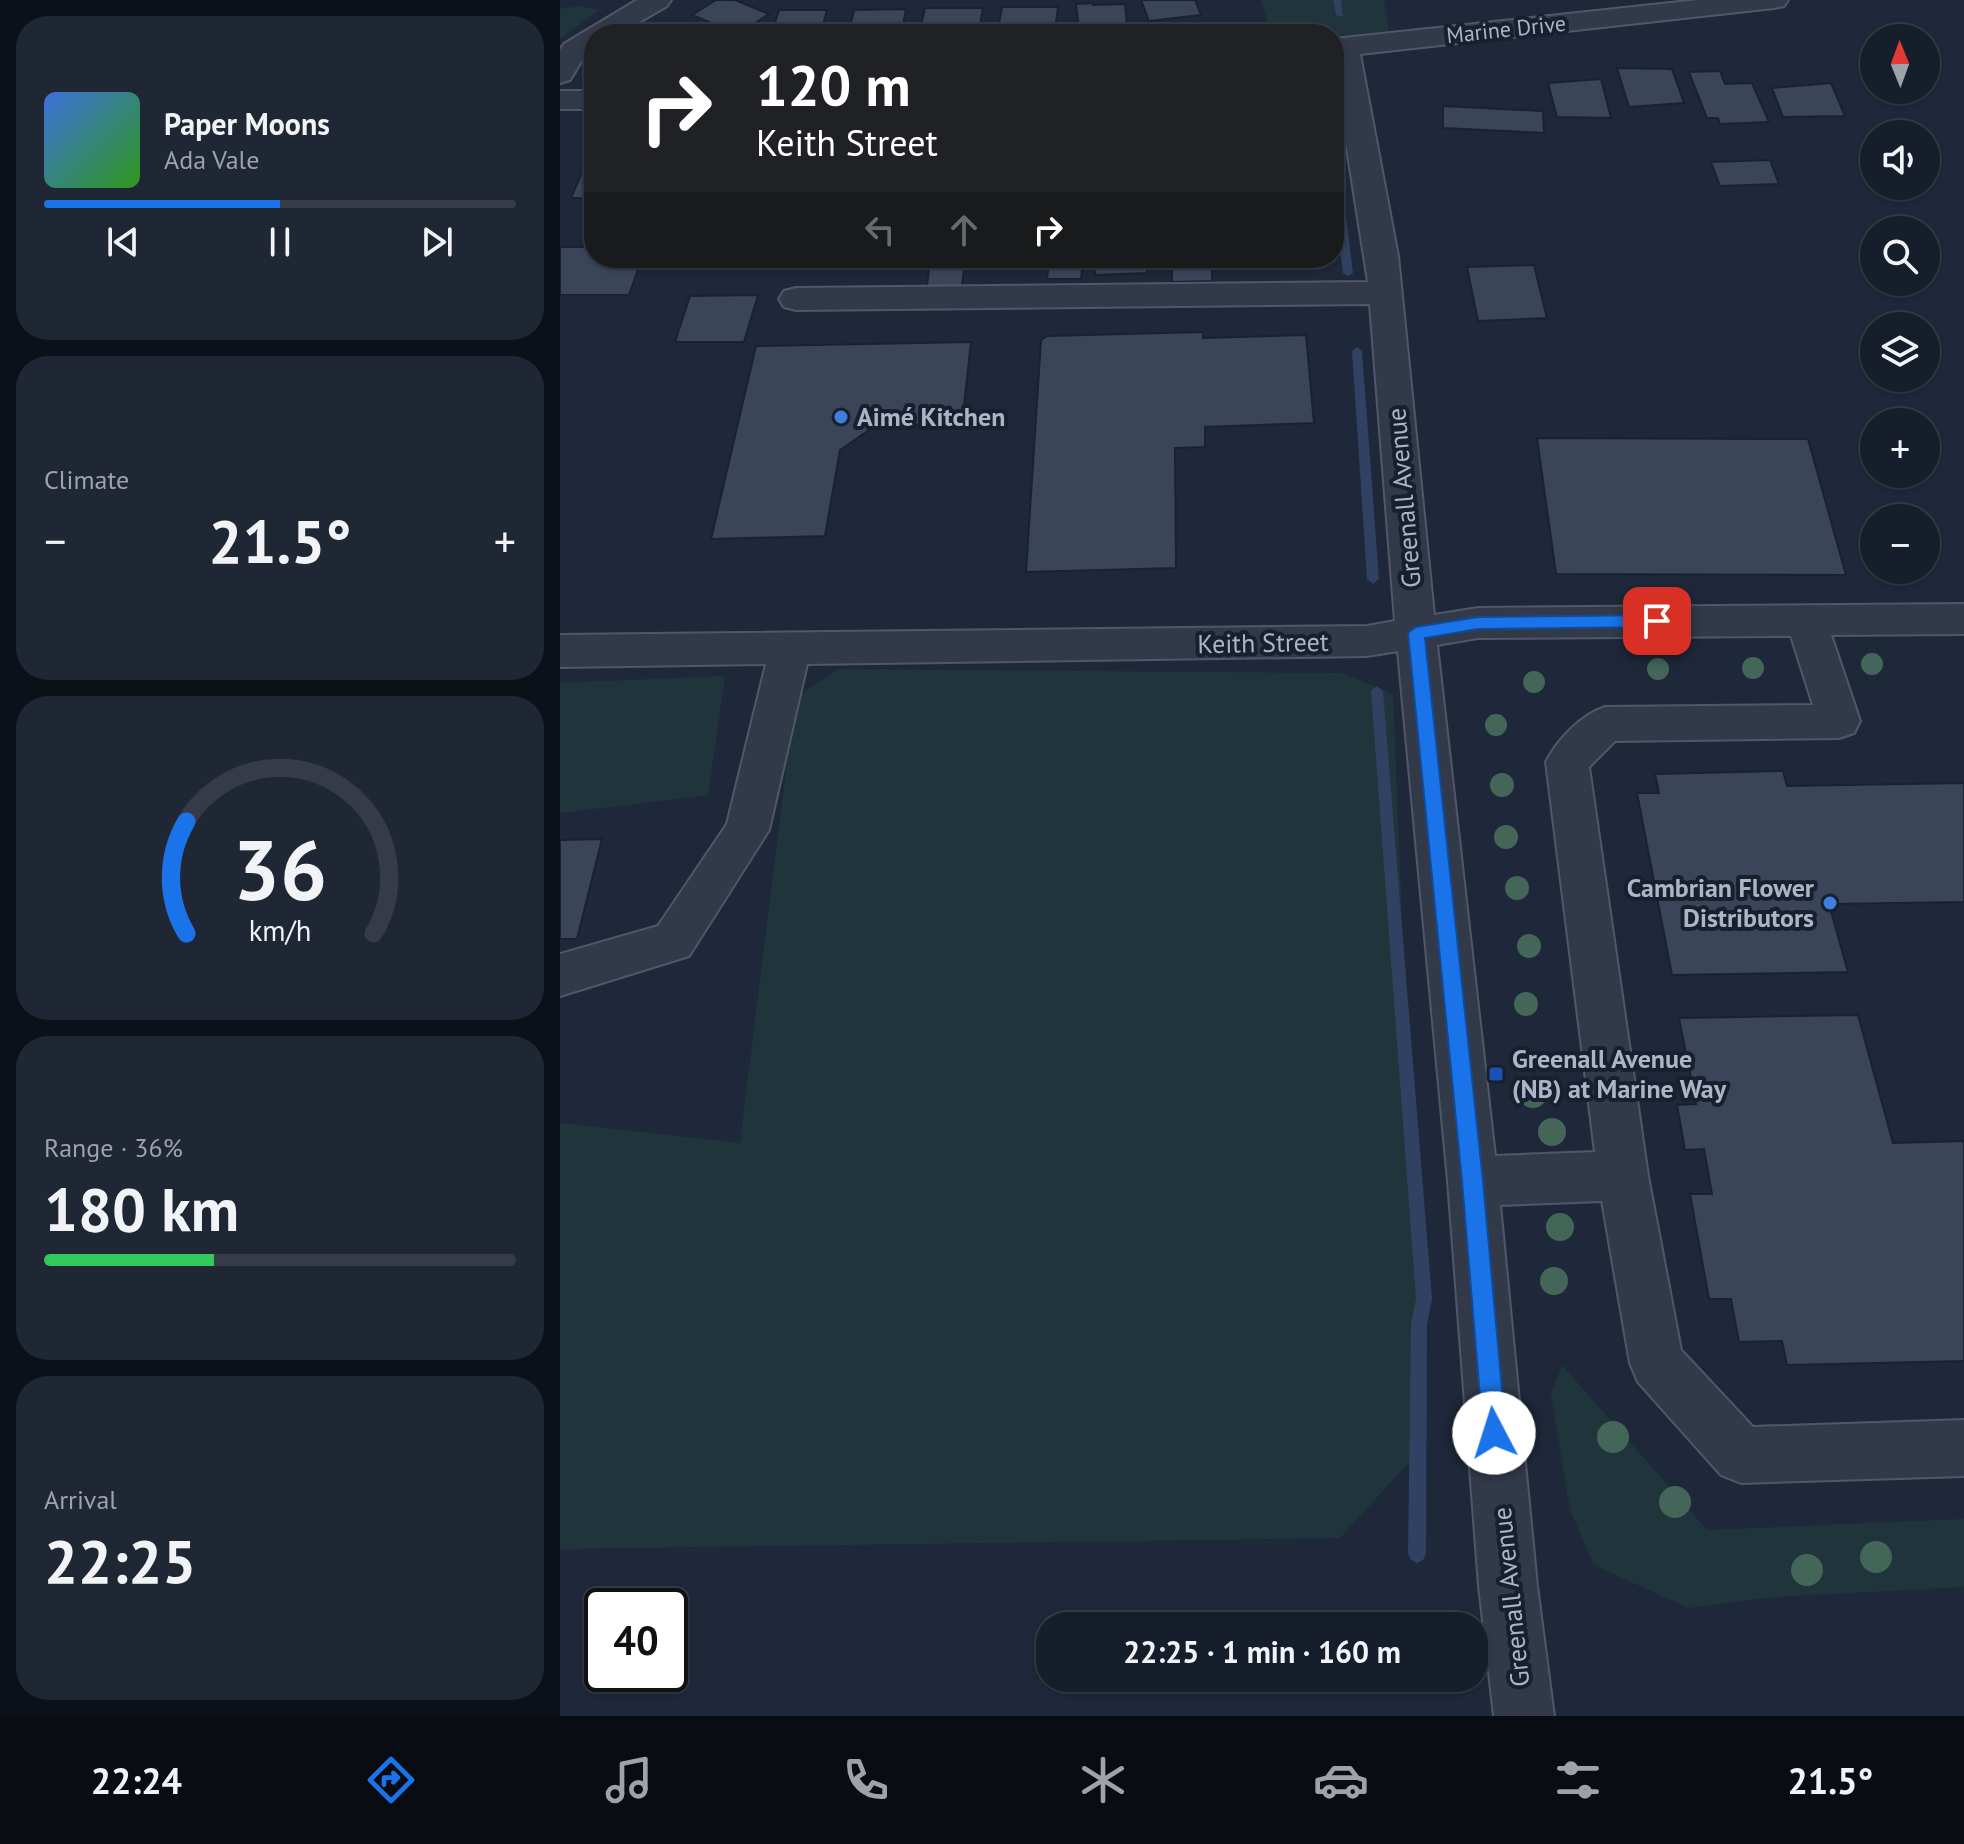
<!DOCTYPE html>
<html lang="en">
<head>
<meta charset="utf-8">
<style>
	:root { --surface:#161e2c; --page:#1f2734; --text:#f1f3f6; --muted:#9ea2a9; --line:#353c48; --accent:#1a73e8 }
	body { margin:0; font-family:"PT Sans",sans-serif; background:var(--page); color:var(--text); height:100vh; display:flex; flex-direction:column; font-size:30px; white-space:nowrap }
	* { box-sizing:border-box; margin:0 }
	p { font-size:26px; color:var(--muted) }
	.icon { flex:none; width:44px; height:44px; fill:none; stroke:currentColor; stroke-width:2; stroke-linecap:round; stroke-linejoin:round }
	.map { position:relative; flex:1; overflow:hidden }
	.panel { display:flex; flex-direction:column; gap:16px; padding:16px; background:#0c1018; width:560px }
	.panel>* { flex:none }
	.guide { position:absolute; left:24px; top:24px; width:760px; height:244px; border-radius:32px; box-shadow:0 2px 6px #0004,0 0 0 2px var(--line); background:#202124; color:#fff; overflow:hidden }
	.needle { width:52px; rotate:359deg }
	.buttons { position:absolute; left:1300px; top:24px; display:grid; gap:16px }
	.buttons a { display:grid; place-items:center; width:80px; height:80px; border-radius:50%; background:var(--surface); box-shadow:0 2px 6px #0004,0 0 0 2px var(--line); font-size:40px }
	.speed { position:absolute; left:24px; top:1588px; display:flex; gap:16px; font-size:40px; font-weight:700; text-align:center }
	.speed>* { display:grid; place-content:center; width:104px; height:104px; border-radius:50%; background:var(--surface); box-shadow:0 2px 6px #0004,0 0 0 2px var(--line); line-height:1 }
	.speed .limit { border:4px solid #111; border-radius:12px; background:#fff; color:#111 }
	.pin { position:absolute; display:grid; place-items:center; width:68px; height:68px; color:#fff; margin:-34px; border-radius:16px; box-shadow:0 4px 12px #0006 }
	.me { position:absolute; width:88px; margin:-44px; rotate:355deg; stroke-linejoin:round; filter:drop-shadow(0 0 6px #0008) }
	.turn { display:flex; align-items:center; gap:28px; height:168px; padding:0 40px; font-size:36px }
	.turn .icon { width:104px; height:104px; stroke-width:2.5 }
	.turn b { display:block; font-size:56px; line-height:68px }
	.lanes { display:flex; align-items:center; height:76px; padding:0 40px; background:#0003; justify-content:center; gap:40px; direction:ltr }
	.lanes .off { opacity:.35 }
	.big { font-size:60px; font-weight:700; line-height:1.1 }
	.panel .widget { flex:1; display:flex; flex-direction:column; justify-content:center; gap:12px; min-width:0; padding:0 28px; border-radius:32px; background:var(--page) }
	.panel .dial { align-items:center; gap:0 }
	.dial svg { height:208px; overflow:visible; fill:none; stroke:var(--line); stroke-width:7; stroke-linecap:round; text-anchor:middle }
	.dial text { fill:var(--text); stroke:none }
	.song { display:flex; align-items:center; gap:24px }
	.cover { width:96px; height:96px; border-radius:12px; background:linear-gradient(135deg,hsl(220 70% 55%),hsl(110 70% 35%)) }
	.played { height:8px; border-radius:4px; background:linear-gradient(90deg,var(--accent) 50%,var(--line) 50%) }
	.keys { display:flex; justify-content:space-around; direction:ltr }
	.heat { display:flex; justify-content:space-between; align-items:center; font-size:44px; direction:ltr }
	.charge { height:12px; border-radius:6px; background:linear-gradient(90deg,#34c759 36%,var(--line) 0) }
	.trip { position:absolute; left:476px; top:1612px; width:452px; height:80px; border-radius:32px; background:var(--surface); box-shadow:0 2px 6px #0004,0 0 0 2px var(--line); font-weight:700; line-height:80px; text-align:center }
	.dock { display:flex; height:128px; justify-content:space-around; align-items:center; background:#090c12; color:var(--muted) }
	.dock .icon { width:56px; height:56px }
	.dock .selected { color:var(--accent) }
	.dock b { font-size:36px; color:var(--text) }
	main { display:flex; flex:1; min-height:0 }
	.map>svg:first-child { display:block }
	.green { fill:#20353b }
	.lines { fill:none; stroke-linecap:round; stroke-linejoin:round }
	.stream { fill:#304162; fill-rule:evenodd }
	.building { fill:#3a455a; stroke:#1a2130; stroke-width:2 }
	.minor-casing { stroke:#505768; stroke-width:4 }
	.minor { fill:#323a4a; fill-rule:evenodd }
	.tree { fill:#436659 }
	.route { fill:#1a73e8; stroke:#114b97; stroke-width:2 }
	.shop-dot { fill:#3f7fe0; stroke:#181f2e; stroke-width:3 }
	.transit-dot { fill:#1a4fb4; stroke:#181f2e; stroke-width:3 }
	.labels { text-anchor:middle; stroke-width:8; stroke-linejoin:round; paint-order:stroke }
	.far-street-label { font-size:22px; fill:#acb4c7; stroke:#181f2e }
	.poi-label { font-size:26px; font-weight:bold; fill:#acb4c7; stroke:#181f2e; text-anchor:start }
	.street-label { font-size:26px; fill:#acb4c7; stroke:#181f2e }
</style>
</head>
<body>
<main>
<section class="panel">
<div class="widget">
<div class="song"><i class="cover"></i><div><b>Paper Moons</b><p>Ada Vale</p></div></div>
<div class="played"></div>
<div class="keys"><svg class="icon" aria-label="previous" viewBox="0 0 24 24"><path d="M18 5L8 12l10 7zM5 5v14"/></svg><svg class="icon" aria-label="pause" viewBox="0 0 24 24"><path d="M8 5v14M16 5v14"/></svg><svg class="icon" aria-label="next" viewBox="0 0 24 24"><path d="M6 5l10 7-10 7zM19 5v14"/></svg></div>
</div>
<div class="widget"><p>Climate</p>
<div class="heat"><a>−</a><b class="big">21.5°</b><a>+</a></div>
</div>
<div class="widget dial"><svg viewBox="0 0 100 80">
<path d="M14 69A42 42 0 1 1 86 69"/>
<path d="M14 69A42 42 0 0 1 14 26" stroke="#1a73e8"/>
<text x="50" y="56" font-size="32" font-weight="700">36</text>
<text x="50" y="72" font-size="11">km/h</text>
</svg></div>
<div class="widget"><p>Range · 36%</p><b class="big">180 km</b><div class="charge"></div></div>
<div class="widget"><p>Arrival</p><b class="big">22:25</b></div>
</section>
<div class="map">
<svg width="1404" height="1716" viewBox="0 0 1404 1716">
	<rect width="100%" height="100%" fill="#1e283a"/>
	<g class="green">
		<path d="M701 0H824L829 31 774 37V34H711Z"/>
		<path d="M21 6 39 10 0 39V9Z"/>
		<path d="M278 669 781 673 833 694 863 1447 780 1538 0 1549V1123L180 1143 235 698Z"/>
		<path d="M165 676 148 795 0 813V683Z"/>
		<path d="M1002 1365 1147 1530 1404 1519V1587L1214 1597 1128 1608 1034 1565 1010 1510 991 1394Z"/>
	</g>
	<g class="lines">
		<g class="stream">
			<path d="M773 0H781L783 17 776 15Z"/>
			<path d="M777 181 782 184 793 273 788 276 783 273 774 200V182Z"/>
			<path d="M797 347 802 351 819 579 813 584 807 579 792 351Z"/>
			<path d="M817 686 823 691 872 1299 867 1324 866 1554 863 1560 857 1563 851 1560 848 1554 851 1324 856 1299 811 691Z"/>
		</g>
	</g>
	<g class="building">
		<path d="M156 0H175L209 14 178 34 132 15Z"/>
		<path d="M581 0H635L641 15 589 21Z"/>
		<path d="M533 3V5L565 4 567 25 519 29 516 4Z"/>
		<path d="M442 7H498L495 30H438Z"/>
		<path d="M365 8H423L419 31H360Z"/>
		<path d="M346 9 342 30 289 31 294 10Z"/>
		<path d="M219 10H267L261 32H212Z"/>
		<path d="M1057 68 1112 69 1124 103 1069 107Z"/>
		<path d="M1160 71 1165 84 1192 83 1209 122 1160 124 1158 118H1147L1129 72Z"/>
		<path d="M1041 79 1051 118 997 117 988 83Z"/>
		<path d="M1271 83 1285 116 1223 117 1212 88Z"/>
		<path d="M883 106 983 111 984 133 883 128Z"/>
		<path d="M30 154H34V198H11Z"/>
		<path d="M1210 160 1219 184 1160 186 1151 162Z"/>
		<path d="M0 247H34V258H82L69 295H0Z"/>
		<path d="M489 258H523L521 279H487Z"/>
		<path d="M535 258H587V273L535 275Z"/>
		<path d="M612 258H652V281L612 282Z"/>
		<path d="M405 260 402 286H367L370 261Z"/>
		<path d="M974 265 987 318 918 321 907 267Z"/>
		<path d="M198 295 184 342H115L130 296Z"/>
		<path d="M643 332V338L746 335 754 423 645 427V447L615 448 616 568 466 572 481 340 487 336Z"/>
		<path d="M411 342 402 424 315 426 280 450 265 536 151 539 196 346Z"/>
		<path d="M977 438 1248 439 1286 575 996 574Z"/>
		<path d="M1223 771 1227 786 1404 783V902L1269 904 1288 972 1112 975 1077 793H1099L1095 774Z"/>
		<path d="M42 839 17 939H0V840Z"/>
		<path d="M1298 1015 1333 1143 1404 1141V1361L1227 1365 1222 1341 1179 1342 1171 1299H1149L1130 1194H1152L1144 1149 1125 1150 1117 1105 1136 1104 1119 1018Z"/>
	</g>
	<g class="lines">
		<g class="minor-casing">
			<g id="minor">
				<path d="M77 0H111L107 6 59 34H34V50L25 55 10 80 0 83V50L4 44Z"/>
				<path d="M1138 0H1228L1224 6 1214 8 800 54 838 256 874 615 918 608 1404 604V634L1271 635 1300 721 1294 733 1279 738 1055 741 1029 767 1088 1176 1121 1350 1193 1427 1404 1420V1476L1181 1483 1161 1475 1078 1382 1070 1363 1042 1201 940 1205 977 1586 994 1716H934L919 1586 888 1181 838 651 807 656 247 664 209 830 129 956 0 996V954L98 926 167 824 206 664 0 667V635L807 626 835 621 810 304 236 310 224 307 219 299 224 291 236 288 808 282 774 66V39ZM1231 636 1253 705 1045 707C1021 715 997 740 986 762L1035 1152 935 1156 877 645 918 638Z"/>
				<rect x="0" y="91" width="34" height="18"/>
			</g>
		</g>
		<use href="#minor" class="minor"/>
	</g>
	<g class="tree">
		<circle cx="1312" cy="664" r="11"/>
		<circle cx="1193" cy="668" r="11"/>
		<circle cx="1098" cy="669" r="11"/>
		<circle cx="974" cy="682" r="11"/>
		<circle cx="936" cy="725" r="11"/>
		<circle cx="942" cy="785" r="12"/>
		<circle cx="946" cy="837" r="12"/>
		<circle cx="957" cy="888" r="12"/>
		<circle cx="969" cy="946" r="12"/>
		<circle cx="966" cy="1004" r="12"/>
		<circle cx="973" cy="1094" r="14"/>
		<circle cx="992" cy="1132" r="14"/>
		<circle cx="1000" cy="1227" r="14"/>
		<circle cx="994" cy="1281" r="14"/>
		<circle cx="1053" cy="1437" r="16"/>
		<circle cx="1115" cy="1502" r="16"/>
		<circle cx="1316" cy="1557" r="16"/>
		<circle cx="1247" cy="1570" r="16"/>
	</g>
	<path class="route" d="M1097 615 1105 621 1097 627 918 629 865 638 923 1181 946 1433 942 1441 934 1445 926 1441 923 1433 902 1181 848 633 856 627 918 617Z"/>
	<g class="shop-dot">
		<circle cx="281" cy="417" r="8"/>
		<circle cx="1270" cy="903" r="8"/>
	</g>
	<rect class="transit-dot" x="928" y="1066" width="16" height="16" rx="4"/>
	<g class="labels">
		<g class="far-street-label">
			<text transform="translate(946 29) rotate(-6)" y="8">Marine Drive</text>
		</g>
		<g class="poi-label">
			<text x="297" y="426">Aimé Kitchen</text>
			<text x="1254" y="897" text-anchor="end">Cambrian Flower<tspan x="1254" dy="30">Distributors</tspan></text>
			<text x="952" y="1068">Greenall Avenue<tspan x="952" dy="30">(NB) at Marine Way</tspan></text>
		</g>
		<g class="street-label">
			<text transform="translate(844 498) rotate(-95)" y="9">Greenall Avenue</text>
			<text transform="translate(703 643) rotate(-1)" y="9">Keith Street</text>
			<text transform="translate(951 1597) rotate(-96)" y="9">Greenall Avenue</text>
		</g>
	</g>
</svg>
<div class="buttons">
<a><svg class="needle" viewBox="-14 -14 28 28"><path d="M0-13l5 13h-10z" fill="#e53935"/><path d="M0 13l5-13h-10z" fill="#9ea2a9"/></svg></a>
<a><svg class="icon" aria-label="sound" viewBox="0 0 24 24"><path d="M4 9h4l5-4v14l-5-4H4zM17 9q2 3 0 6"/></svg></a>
<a><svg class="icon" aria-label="search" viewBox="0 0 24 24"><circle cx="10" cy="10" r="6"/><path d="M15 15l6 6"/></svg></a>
<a><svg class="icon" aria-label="layers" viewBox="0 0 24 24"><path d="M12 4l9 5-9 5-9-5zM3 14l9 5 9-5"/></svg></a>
<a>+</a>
<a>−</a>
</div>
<div class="speed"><div class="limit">40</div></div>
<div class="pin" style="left:1097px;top:621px;background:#d93025"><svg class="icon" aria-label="arrive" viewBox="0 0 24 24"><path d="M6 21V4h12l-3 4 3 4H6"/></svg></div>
<svg class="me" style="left:934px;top:1433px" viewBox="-20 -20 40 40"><circle r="19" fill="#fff"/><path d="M0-13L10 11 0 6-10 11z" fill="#1a73e8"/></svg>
<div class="trip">22:25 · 1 min · 160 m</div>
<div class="guide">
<div class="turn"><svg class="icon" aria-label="right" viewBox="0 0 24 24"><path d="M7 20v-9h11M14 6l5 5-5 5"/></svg><div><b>120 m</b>Keith Street</div></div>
<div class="lanes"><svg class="icon off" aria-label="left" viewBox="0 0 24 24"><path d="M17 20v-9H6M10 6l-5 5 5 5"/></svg><svg class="icon off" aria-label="ahead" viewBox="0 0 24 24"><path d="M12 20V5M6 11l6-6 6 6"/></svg><svg class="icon" aria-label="right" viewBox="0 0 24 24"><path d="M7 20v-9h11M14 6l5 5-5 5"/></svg></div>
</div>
</div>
</main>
<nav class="dock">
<b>22:24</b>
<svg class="icon selected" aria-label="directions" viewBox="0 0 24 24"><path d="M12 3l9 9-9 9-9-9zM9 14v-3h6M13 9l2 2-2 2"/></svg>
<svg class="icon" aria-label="music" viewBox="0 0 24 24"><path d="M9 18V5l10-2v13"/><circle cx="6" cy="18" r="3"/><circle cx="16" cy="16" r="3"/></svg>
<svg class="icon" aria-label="phone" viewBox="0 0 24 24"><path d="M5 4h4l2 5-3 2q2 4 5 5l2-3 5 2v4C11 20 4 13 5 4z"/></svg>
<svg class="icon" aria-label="climate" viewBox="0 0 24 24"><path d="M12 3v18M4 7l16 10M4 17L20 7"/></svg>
<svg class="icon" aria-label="car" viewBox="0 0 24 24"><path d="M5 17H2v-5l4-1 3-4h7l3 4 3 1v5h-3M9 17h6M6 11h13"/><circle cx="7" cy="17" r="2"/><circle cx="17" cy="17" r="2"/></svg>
<svg class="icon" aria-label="filters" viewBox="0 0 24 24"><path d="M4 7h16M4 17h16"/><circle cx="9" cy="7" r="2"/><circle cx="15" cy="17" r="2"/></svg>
<b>21.5°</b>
</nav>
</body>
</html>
